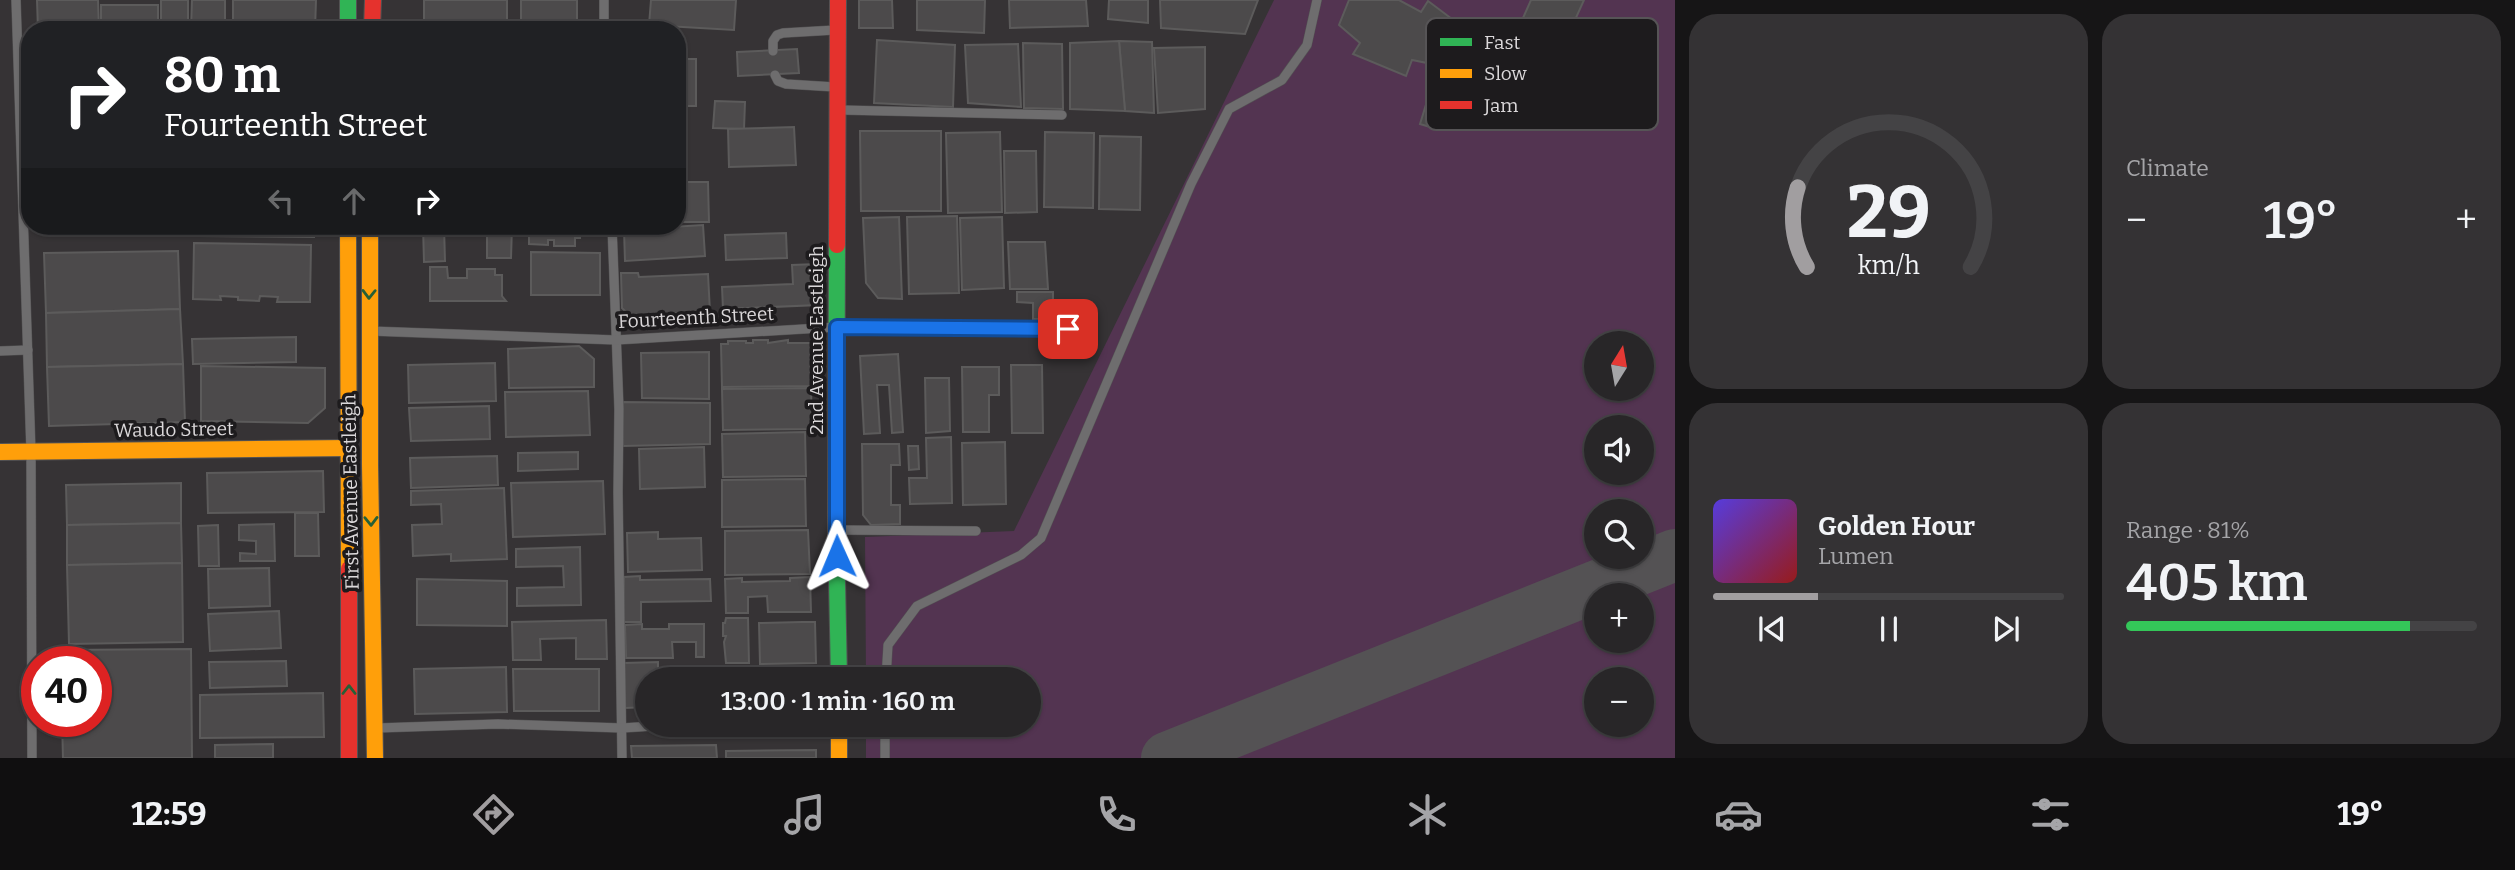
<!DOCTYPE html>
<html lang="en">
<head>
<meta charset="utf-8">
<style>
	:root { --surface:#282628; --page:#343234; --text:#f1f3f6; --muted:#a5a5a8; --line:#444345; --accent:#a19ea0 }
	body { margin:0; font-family:Bitter,serif; background:var(--page); color:var(--text); height:100vh; display:flex; flex-direction:column; font-size:26px; white-space:nowrap }
	* { box-sizing:border-box; margin:0 }
	p { font-size:23px; color:var(--muted) }
	.icon { flex:none; width:38px; height:38px; fill:none; stroke:currentColor; stroke-width:2; stroke-linecap:round; stroke-linejoin:round }
	.map { position:relative; flex:1; overflow:hidden }
	.side { display:flex; flex-direction:column; gap:14px; padding:14px; background:#161516; width:840px }
	.side>* { flex:none }
	.guide { position:absolute; left:21px; top:21px; width:665px; height:214px; border-radius:28px; box-shadow:0 2px 5px #0004,0 0 0 2px var(--line); background:#202124; color:#fff; overflow:hidden }
	.needle { width:46px; rotate:11deg }
	.buttons { position:absolute; left:1584px; top:331px; display:grid; gap:14px }
	.buttons a { display:grid; place-items:center; width:70px; height:70px; border-radius:50%; background:var(--surface); box-shadow:0 2px 5px #0004,0 0 0 2px var(--line); font-size:35px }
	.speed { position:absolute; left:21px; top:646px; display:flex; gap:14px; font-size:35px; font-weight:700; text-align:center }
	.speed>* { display:grid; place-content:center; width:91px; height:91px; border-radius:50%; background:var(--surface); box-shadow:0 2px 5px #0004,0 0 0 2px var(--line); line-height:1 }
	.speed .limit { border:10px solid #d22; background:#fff; color:#111 }
	.pin { position:absolute; display:grid; place-items:center; width:60px; height:60px; color:#fff; margin:-30px; border-radius:14px; box-shadow:0 4px 10px #0006 }
	.me { position:absolute; width:77px; margin:-38px; rotate:359deg; stroke-linejoin:round; filter:drop-shadow(0 0 5px #0008) }
	.turn { display:flex; align-items:center; gap:24px; height:147px; padding:0 28px; font-size:32px }
	.turn .icon { width:91px; height:91px; stroke-width:2.5 }
	.turn b { display:block; font-size:49px; line-height:60px }
	.lanes { display:flex; align-items:center; height:66px; padding:0 28px; background:#0003; justify-content:center; gap:35px; direction:ltr }
	.lanes .off { opacity:.35 }
	.big { font-size:52px; font-weight:600; line-height:1.1 }
	.side .card { flex:1; display:flex; flex-direction:column; justify-content:center; gap:10px; min-width:0; padding:0 24px; border-radius:28px; background:var(--page) }
	.side .dial { align-items:center; gap:0 }
	.dial svg { height:182px; overflow:visible; fill:none; stroke:var(--line); stroke-width:7; stroke-linecap:round; text-anchor:middle }
	.dial text { fill:var(--text); stroke:none }
	.song { display:flex; align-items:center; gap:21px }
	.cover { width:84px; height:84px; border-radius:10px; background:linear-gradient(135deg,hsl(250 70% 55%),hsl(0 70% 35%)) }
	.played { height:7px; border-radius:4px; background:linear-gradient(90deg,var(--accent) 30%,var(--line) 30%) }
	.keys { display:flex; justify-content:space-around; direction:ltr }
	.heat { display:flex; justify-content:space-between; align-items:center; font-size:38px; direction:ltr }
	.charge { height:10px; border-radius:5px; background:linear-gradient(90deg,#34c759 81%,var(--line) 0) }
	.side .tiles { flex:1; display:grid; gap:14px; grid-template-columns:repeat(2,1fr) }
	.trip { position:absolute; left:635px; top:667px; width:406px; height:70px; border-radius:35px; background:var(--surface); box-shadow:0 2px 5px #0004,0 0 0 2px var(--line); font-weight:600; line-height:70px; text-align:center }
	.tab-bar { display:flex; height:112px; justify-content:space-around; align-items:center; background:#100f10; color:var(--muted) }
	.tab-bar .icon { width:49px; height:49px }
	.tab-bar .current { color:var(--accent) }
	.tab-bar b { font-size:32px; color:var(--text) }
	main { display:flex; flex:1; min-height:0 }
	.map>svg:first-child { display:block }
	.green { fill:#533451; fill-rule:evenodd }
	.lines { fill:none; stroke-linecap:round; stroke-linejoin:round }
	.taxiway { stroke:#545254; stroke-width:52 }
	.building { fill:#4c4a4b; stroke:#5c5b5b; stroke-width:2 }
	.lane-casing { stroke:#535253; stroke-width:10 }
	.fast-casing { stroke:#535253; stroke-width:18 }
	.slow-casing { stroke:#535253; stroke-width:18 }
	.jam-casing { stroke:#535253; stroke-width:18 }
	.lane { stroke:#6e6d6e; stroke-width:9 }
	.fast { stroke:#30b455; stroke-width:16 }
	.slow { stroke:#ff9f0a; stroke-width:16 }
	.jam { stroke:#e5322d; stroke-width:16 }
	.oneway { stroke:#266036 }
	.route-casing { stroke:#114b97; stroke-width:18 }
	.route { stroke:#1a73e8; stroke-width:12 }
	.labels { text-anchor:middle; stroke-width:7; stroke-linejoin:round; paint-order:stroke }
	.street-label { font-size:19px; fill:#dbd8da; stroke:#1d1b1d }
	.key { fill:#1d1b1d; stroke:#565456; stroke-width:2 }
	.key-label { font-size:19px; fill:#dbd8da }
</style>
</head>
<body>
<main>
<div class="map">
<svg width="1675" height="758" viewBox="0 0 1675 758">
	<rect width="100%" height="100%" fill="#363335"/>
	<path class="green" d="M1274 0H1675V758H866V725L1029 724V679H866L865 537 1014 531ZM1596 343H1642V388H1596ZM1596 427H1642V472H1596ZM1596 511H1642V556H1596ZM1596 595H1642V640H1596ZM1596 679H1642V724H1596Z"/>
	<g class="lines">
		<path class="taxiway" d="M1167 758 1675 555"/>
	</g>
	<g class="building">
		<path d="M37 0H98L99 30H38Z"/>
		<rect x="161" y="0" width="27" height="30"/>
		<path d="M192 0H225V30H191Z"/>
		<path d="M233 0H316L315 30H233Z"/>
		<path d="M424 0H507V23L424 24Z"/>
		<rect x="521" y="0" width="56" height="29"/>
		<path d="M651 0H736L734 30 649 25Z"/>
		<path d="M859 0H892L893 28H859Z"/>
		<path d="M917 0H985L984 33 917 30Z"/>
		<path d="M1009 0H1086L1088 26 1010 28Z"/>
		<path d="M1109 0H1148V23L1108 19Z"/>
		<path d="M1160 0H1258L1245 34 1161 28Z"/>
		<path d="M1349 0H1399L1421 12 1428 1 1456 22 1437 65 1412 60 1406 76 1353 54 1360 43 1339 25Z"/>
		<path d="M1531 0H1584L1538 102 1494 83Z"/>
		<rect x="101" y="5" width="57" height="25"/>
		<path d="M877 40 955 45 953 107 874 103Z"/>
		<path d="M1119 41 1152 42 1154 113 1125 111Z"/>
		<path d="M1119 41 1125 111 1070 109V43Z"/>
		<path d="M1023 43 1062 44 1063 109 1024 108Z"/>
		<path d="M1018 44 1021 107 968 103 965 45Z"/>
		<path d="M1205 47V109L1158 113 1154 48Z"/>
		<path d="M797 49 799 73 738 76 737 52Z"/>
		<rect x="677" y="59" width="19" height="47"/>
		<path d="M1428 98 1445 104 1437 129 1420 124Z"/>
		<path d="M715 101 745 102 744 129 713 128Z"/>
		<path d="M794 127 796 165 729 167 728 129Z"/>
		<path d="M860 131H941V211H861Z"/>
		<path d="M1000 132 1002 212 948 213 946 133Z"/>
		<path d="M1045 132 1094 133 1093 208 1044 207Z"/>
		<path d="M1100 136 1141 137 1140 210 1099 209Z"/>
		<path d="M1004 151H1036L1037 212 1005 213Z"/>
		<path d="M677 182H708L709 222H677Z"/>
		<path d="M957 216 959 293 909 294 907 217Z"/>
		<path d="M899 217 902 299 878 298 866 283 863 218Z"/>
		<path d="M1002 217 1004 288 962 290 960 218Z"/>
		<path d="M703 225 705 256 625 261 624 230Z"/>
		<path d="M200 226H314V237L199 236Z"/>
		<path d="M423 226H444L445 261 424 262Z"/>
		<path d="M487 226H512L511 258H487Z"/>
		<path d="M529 227H547V231H556V227L580 228V238H575V246H554V240H548V245L529 244Z"/>
		<path d="M786 233 787 258 726 260 725 235Z"/>
		<path d="M1008 242H1045L1048 289H1010Z"/>
		<path d="M194 243 311 245 310 302H277L278 297 260 296 259 301 238 300V297L220 296 221 300 193 299Z"/>
		<path d="M178 251 180 309 46 313 44 253Z"/>
		<path d="M531 252 600 253V295H531Z"/>
		<path d="M817 264 819 305 723 309 722 287 793 284 792 265Z"/>
		<path d="M430 267H447L448 278H467V269H495V275H502V296L506 301H430Z"/>
		<path d="M621 273H638L639 277 708 274 710 312 629 315 622 308Z"/>
		<path d="M1017 292H1053V319H1033V303L1017 302Z"/>
		<path d="M180 309 183 364 47 367 46 313Z"/>
		<path d="M296 337V362L193 364 192 339Z"/>
		<path d="M753 340H768V343L788 340V343H817L818 386 722 387 721 344H728V341H746V343H753Z"/>
		<path d="M579 346 594 359V387L509 388 508 349Z"/>
		<path d="M709 352V399L642 398 641 353Z"/>
		<path d="M898 354 903 432 892 433 889 385H877L880 433 864 434 860 356Z"/>
		<path d="M495 363 496 401 409 403 408 365Z"/>
		<path d="M183 364 185 422 49 426 47 367Z"/>
		<path d="M1011 365H1042L1043 433H1012Z"/>
		<path d="M201 366 325 368V408L308 423 201 421Z"/>
		<path d="M962 367H999V395H989V432H963Z"/>
		<path d="M925 378H949L950 431 926 433Z"/>
		<path d="M811 388 812 429 723 430 722 389Z"/>
		<path d="M588 391 590 435 506 437 505 392Z"/>
		<path d="M622 402 710 403V444L623 446Z"/>
		<path d="M489 406 490 439 411 441 409 408Z"/>
		<path d="M805 432 806 476 723 477 722 434Z"/>
		<path d="M951 437 952 503 910 504 909 478H927L926 438Z"/>
		<path d="M1005 442 1006 504 963 505 962 443Z"/>
		<path d="M862 444H899L900 465H891V505H900V524L871 525 863 515Z"/>
		<path d="M908 446H918L919 469 909 470Z"/>
		<path d="M704 447 705 487 640 489 639 449Z"/>
		<path d="M578 452V469L518 471V453Z"/>
		<path d="M497 456 498 485 411 488 410 458Z"/>
		<path d="M323 471 324 512 208 513 207 473Z"/>
		<path d="M805 479 806 526 722 527V480Z"/>
		<path d="M603 481 605 534 513 537 511 483Z"/>
		<path d="M181 483V523L67 525 66 485Z"/>
		<path d="M504 488 507 559 451 561V554L413 556 412 525 442 524 441 504 411 505V491Z"/>
		<path d="M295 513H318L319 556H295Z"/>
		<path d="M181 523 182 563 67 565V525Z"/>
		<path d="M274 524 275 561H240V553L256 554V541L239 540V525Z"/>
		<path d="M218 525 219 566H199L198 526Z"/>
		<path d="M808 530 810 574 725 575V531Z"/>
		<path d="M658 532V539L701 538 702 570 628 572 627 533Z"/>
		<path d="M580 547 581 605 517 606V588L564 587 563 566 516 567V549Z"/>
		<path d="M182 563 183 642 69 644 67 565Z"/>
		<path d="M269 568 270 606 209 608 208 569Z"/>
		<path d="M640 576V580L710 579 711 601 641 602V622H624V577Z"/>
		<path d="M810 577 811 612H768L767 596 748 597V613H726L725 579 742 578V582L790 581V578Z"/>
		<path d="M417 579 507 581V626L417 625Z"/>
		<path d="M279 611 281 648 210 651 208 614Z"/>
		<path d="M726 618H748L749 663H726L724 642 726 636H723V623H725Z"/>
		<path d="M606 620 607 659H576V638L540 639 541 660H513L512 622Z"/>
		<path d="M802 622H815L816 663 760 664 759 623Z"/>
		<path d="M642 624V629H669V624H704V657H696V642H672L673 658H626L625 625Z"/>
		<path d="M191 649 192 758H63L62 721H96V662H62L61 650Z"/>
		<path d="M286 661 287 686 210 688 209 662Z"/>
		<path d="M658 662V675L713 674V679H648V707L625 708 624 663Z"/>
		<path d="M506 667 507 712 415 714 414 669Z"/>
		<path d="M513 669H599V711H514Z"/>
		<path d="M323 693 324 737 200 738V695Z"/>
		<path d="M273 744V758H215V745Z"/>
		<path d="M716 745 717 758H632L631 746Z"/>
		<path d="M816 750V758H726V751Z"/>
	</g>
	<g class="lines">
		<g class="lane-casing">
			<g id="lane">
				<path d="M16 0 31 452 32 758"/>
				<path d="M604 0V30"/>
				<path d="M773 51V41L777 35 783 33 835 30"/>
				<path d="M775 75 778 81 786 84 835 87"/>
				<path d="M841 110 1062 115"/>
				<path d="M612 226 619 409 618 492 622 758"/>
				<path d="M370 331 616 340 837 327 1068 329"/>
				<path d="M0 351 28 350"/>
				<path d="M838 530 976 531"/>
				<path d="M886 679 888 645 917 606 1021 555 1041 538 1191 184 1229 109 1282 80 1307 45 1317 0"/>
				<path d="M377 728 498 724 622 728 685 724"/>
				<path d="M885 758V724"/>
			</g>
		</g>
		<g class="fast-casing">
			<g id="fast">
				<path d="M348 0V30"/>
				<path d="M837 245 836 530 839 679"/>
			</g>
		</g>
		<g class="slow-casing">
			<g id="slow">
				<path d="M348 226 349 569"/>
				<path d="M370 226V465L375 758"/>
				<path d="M0 452 349 448"/>
				<path d="M839 724V758"/>
			</g>
		</g>
		<g class="jam-casing">
			<g id="jam">
				<path d="M372 30 373 0"/>
				<path d="M837 245 838 0"/>
				<path d="M349 569V758"/>
			</g>
		</g>
		<use href="#lane" class="lane"/>
		<use href="#fast" class="fast"/>
		<use href="#slow" class="slow"/>
		<use href="#jam" class="jam"/>
	</g>
	<defs><path id="oneway-chevron" d="M-2-3.5L2.5 0L-2 3.5" fill="none" stroke-width="1.6" stroke-linecap="round" stroke-linejoin="round" transform="scale(1.75)"/></defs>
	<g class="oneway">
		<use href="#oneway-chevron" transform="translate(369 294) rotate(91)"/>
		<use href="#oneway-chevron" transform="translate(371 521) rotate(89)"/>
		<use href="#oneway-chevron" transform="translate(349 690) rotate(-90)"/>
	</g>
	<g class="lines">
		<g class="route-casing">
			<path id="route" d="M837 556V327L1068 329"/>
		</g>
		<use href="#route" class="route"/>
	</g>
	<g class="labels">
		<g class="street-label">
			<text transform="translate(696 317) rotate(-3)" y="7">Fourteenth Street</text>
			<text transform="translate(816 340) rotate(-90)" y="7">2nd Avenue Eastleigh</text>
			<text transform="translate(174 429) rotate(-1)" y="7">Waudo Street</text>
			<text transform="translate(350 492) rotate(-91)" y="7">First Avenue Eastleigh</text>
		</g>
	</g>
	<rect x="1426" y="18" width="232" height="112" rx="10" class="key"/>
	<rect x="1440" y="38" width="32" height="8" fill="#30b455"/>
	<rect x="1440" y="69" width="32" height="9" fill="#ff9f0a"/>
	<rect x="1440" y="101" width="32" height="8" fill="#e5322d"/>
	<g class="key-label">
		<text x="1484" y="49">Fast</text>
		<text x="1484" y="80">Slow</text>
		<text x="1484" y="112">Jam</text>
	</g>
</svg>
<div class="buttons">
<a><svg class="needle" viewBox="-14 -14 28 28"><path d="M0-13l5 13h-10z" fill="#e53935"/><path d="M0 13l5-13h-10z" fill="#a5a5a8"/></svg></a>
<a><svg class="icon" aria-label="sound" viewBox="0 0 24 24"><path d="M4 9h4l5-4v14l-5-4H4zM17 9q2 3 0 6"/></svg></a>
<a><svg class="icon" aria-label="search" viewBox="0 0 24 24"><circle cx="10" cy="10" r="6"/><path d="M15 15l6 6"/></svg></a>
<a>+</a>
<a>−</a>
</div>
<div class="speed"><div class="limit">40</div></div>
<div class="pin" style="left:1068px;top:329px;background:#d93025"><svg class="icon" aria-label="arrive" viewBox="0 0 24 24"><path d="M6 21V4h12l-3 4 3 4H6"/></svg></div>
<svg class="me" style="left:837px;top:556px" viewBox="-20 -20 40 40"><path d="M0-17L14 15 0 8-14 15z" fill="#1a73e8" stroke="#fff" stroke-width="4"/></svg>
<div class="trip">13:00 · 1 min · 160 m</div>
<div class="guide">
<div class="turn"><svg class="icon" aria-label="right" viewBox="0 0 24 24"><path d="M7 20v-9h11M14 6l5 5-5 5"/></svg><div><b>80 m</b>Fourteenth Street</div></div>
<div class="lanes"><svg class="icon off" aria-label="left" viewBox="0 0 24 24"><path d="M17 20v-9H6M10 6l-5 5 5 5"/></svg><svg class="icon off" aria-label="ahead" viewBox="0 0 24 24"><path d="M12 20V5M6 11l6-6 6 6"/></svg><svg class="icon" aria-label="right" viewBox="0 0 24 24"><path d="M7 20v-9h11M14 6l5 5-5 5"/></svg></div>
</div>
</div>
<section class="side">
<div class="tiles">
<div class="card dial"><svg viewBox="0 0 100 80">
<path d="M14 69A42 42 0 1 1 86 69"/>
<path d="M14 69A42 42 0 0 1 10 34" stroke="#a19ea0"/>
<text x="50" y="56" font-size="32" font-weight="700">29</text>
<text x="50" y="72" font-size="11">km/h</text>
</svg></div>
<div class="card"><p>Climate</p>
<div class="heat"><a>−</a><b class="big">19°</b><a>+</a></div>
</div>
<div class="card">
<div class="song"><i class="cover"></i><div><b>Golden Hour</b><p>Lumen</p></div></div>
<div class="played"></div>
<div class="keys"><svg class="icon" aria-label="previous" viewBox="0 0 24 24"><path d="M18 5L8 12l10 7zM5 5v14"/></svg><svg class="icon" aria-label="pause" viewBox="0 0 24 24"><path d="M8 5v14M16 5v14"/></svg><svg class="icon" aria-label="next" viewBox="0 0 24 24"><path d="M6 5l10 7-10 7zM19 5v14"/></svg></div>
</div>
<div class="card"><p>Range · 81%</p><b class="big">405 km</b><div class="charge"></div></div>
</div>
</section>
</main>
<nav class="tab-bar">
<b>12:59</b>
<svg class="icon current" aria-label="directions" viewBox="0 0 24 24"><path d="M12 3l9 9-9 9-9-9zM9 14v-3h6M13 9l2 2-2 2"/></svg>
<svg class="icon" aria-label="music" viewBox="0 0 24 24"><path d="M9 18V5l10-2v13"/><circle cx="6" cy="18" r="3"/><circle cx="16" cy="16" r="3"/></svg>
<svg class="icon" aria-label="phone" viewBox="0 0 24 24"><path d="M5 4h4l2 5-3 2q2 4 5 5l2-3 5 2v4C11 20 4 13 5 4z"/></svg>
<svg class="icon" aria-label="climate" viewBox="0 0 24 24"><path d="M12 3v18M4 7l16 10M4 17L20 7"/></svg>
<svg class="icon" aria-label="car" viewBox="0 0 24 24"><path d="M5 17H2v-5l4-1 3-4h7l3 4 3 1v5h-3M9 17h6M6 11h13"/><circle cx="7" cy="17" r="2"/><circle cx="17" cy="17" r="2"/></svg>
<svg class="icon" aria-label="filters" viewBox="0 0 24 24"><path d="M4 7h16M4 17h16"/><circle cx="9" cy="7" r="2"/><circle cx="15" cy="17" r="2"/></svg>
<b>19°</b>
</nav>
</body>
</html>
